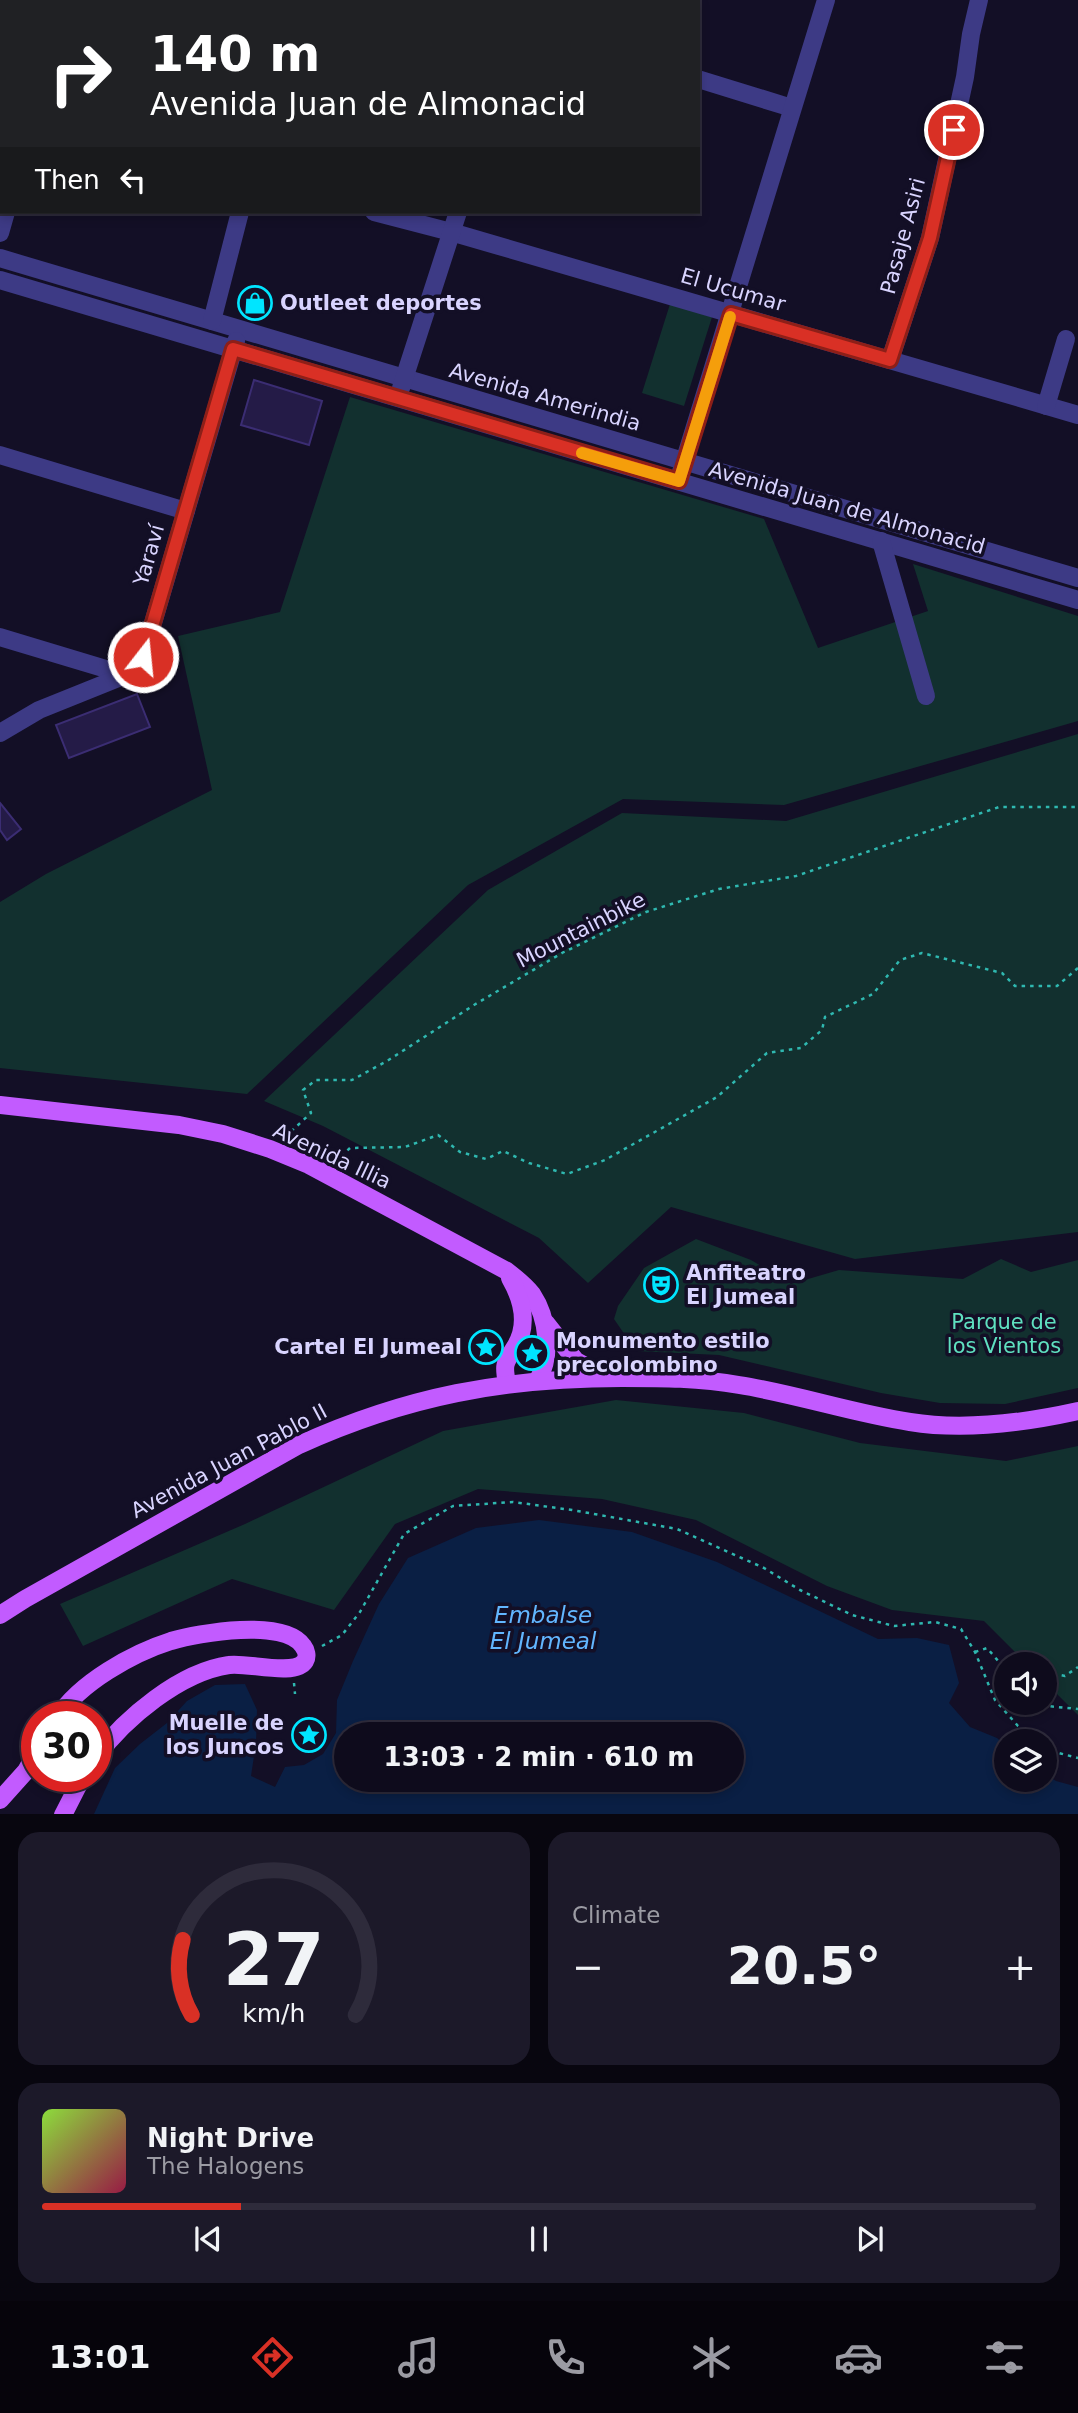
<!DOCTYPE html>
<html lang="en">
<head>
<meta charset="utf-8">
<style>
	:root { --surface:#0e0b1c; --page:#1c1929; --text:#f1f3f6; --muted:#9b9ba3; --line:#2e2b3b; --accent:#d93025 }
	body { margin:0; font-family:"DejaVu Sans",sans-serif; background:var(--page); color:var(--text); height:100vh; display:flex; flex-direction:column; font-size:26px; white-space:nowrap }
	* { box-sizing:border-box; margin:0 }
	p { font-size:23px; color:var(--muted) }
	.icon { flex:none; width:38px; height:38px; fill:none; stroke:currentColor; stroke-width:2; stroke-linecap:round; stroke-linejoin:round }
	.map { position:relative; height:1814px; overflow:hidden }
	.panel { display:flex; flex-direction:column; gap:18px; padding:18px; background:#08060f; flex:1 }
	.panel>* { flex:none }
	.banner { position:absolute; left:0px; top:0px; width:700px; height:214px; box-shadow:0 4px 10px #0003,0 0 0 2px var(--line); background:#202124; color:#fff; overflow:hidden }
	.fabs { position:absolute; left:994px; top:1652px; display:grid; gap:14px }
	.fabs a { display:grid; place-items:center; width:63px; height:63px; border-radius:50%; background:var(--surface); box-shadow:0 4px 10px #0003,0 0 0 2px var(--line); font-size:35px }
	.speed { position:absolute; left:21px; top:1701px; display:flex; gap:14px; font-size:35px; font-weight:700; text-align:center }
	.speed>* { display:grid; place-content:center; width:91px; height:91px; border-radius:50%; background:var(--surface); box-shadow:0 4px 10px #0003,0 0 0 2px var(--line); line-height:1 }
	.speed .limit { border:10px solid #d22; background:#fff; color:#111 }
	.pin { position:absolute; display:grid; place-items:center; width:60px; height:60px; color:#fff; margin:-30px; border:4px solid #fff; border-radius:50%; box-shadow:0 2px 7px #0007 }
	.me { position:absolute; width:77px; margin:-38px; rotate:16deg; stroke-linejoin:round; filter:drop-shadow(0 0 5px #0008) }
	.turn { display:flex; align-items:center; gap:24px; height:147px; padding:0 35px; font-size:32px }
	.turn .icon { width:91px; height:91px; stroke-width:2.5 }
	.turn b { display:block; font-size:49px; line-height:60px }
	.then { display:flex; align-items:center; height:66px; padding:0 35px; background:#0003; gap:14px; font-size:26px }
	.big { font-size:52px; font-weight:700; line-height:1.1 }
	.panel .tile { flex:1; display:flex; flex-direction:column; justify-content:center; gap:10px; min-width:0; padding:0 24px; border-radius:21px; background:var(--page) }
	.panel .dial { align-items:center; gap:0 }
	.dial svg { height:182px; overflow:visible; fill:none; stroke:var(--line); stroke-width:7; stroke-linecap:round; text-anchor:middle }
	.dial text { fill:var(--text); stroke:none }
	.song { display:flex; align-items:center; gap:21px }
	.cover { width:84px; height:84px; border-radius:10px; background:linear-gradient(135deg,hsl(90 70% 55%),hsl(340 70% 35%)) }
	.played { height:7px; border-radius:4px; background:linear-gradient(90deg,var(--accent) 20%,var(--line) 20%) }
	.keys { display:flex; justify-content:space-around; direction:ltr }
	.heat { display:flex; justify-content:space-between; align-items:center; font-size:38px; direction:ltr }
	.panel .tiles { flex:1; display:grid; gap:18px; grid-template-columns:1fr 1fr }
	.tile:last-child { grid-column:span 2 }
	.trip { position:absolute; left:334px; top:1722px; width:410px; height:70px; border-radius:35px; background:var(--surface); box-shadow:0 4px 10px #0003,0 0 0 2px var(--line); font-weight:700; line-height:70px; text-align:center }
	.menu { display:flex; height:112px; justify-content:space-around; align-items:center; background:#06040b; color:var(--muted) }
	.menu .icon { width:49px; height:49px }
	.menu .selected { color:var(--accent) }
	.menu b { font-size:32px; color:var(--text) }
	.map>svg:first-child { display:block }
	.green { fill:#12302f }
	.water { fill:#0a1f44; fill-rule:evenodd }
	.building { fill:#241b47; stroke:#3b2d73; stroke-width:2 }
	.lines { fill:none; stroke-linecap:round; stroke-linejoin:round }
	.path { stroke:#2fb8b0; stroke-width:2.5; stroke-dasharray:3.5 5; stroke-linecap:butt }
	.minor { stroke:#3d3a85; stroke-width:18 }
	.major { stroke:#c25bff; stroke-width:18 }
	.route-casing { stroke:#8d1f18; stroke-width:18 }
	.route { stroke:#d93025; stroke-width:12 }
	.slow { stroke:#f59e0b; stroke-width:12 }
	.labels { text-anchor:middle; stroke-width:7; stroke-linejoin:round; paint-order:stroke }
	.street-label { font-size:21px; fill:#d9d4ff; stroke:#130f26 }
	.poi-label { font-size:21px; font-weight:bold; fill:#d9d4ff; stroke:#130f26; text-anchor:start }
	.park-label { font-size:21px; fill:#5fe0c0; stroke:#130f26 }
	.water-label { font-size:23px; font-style:italic; fill:#62b6ff; stroke:#130f26 }
</style>
</head>
<body>
<div class="map">
<svg width="1078" height="1815" viewBox="0 0 1078 1815">
	<rect width="100%" height="100%" fill="#130f26"/>
	<g class="green">
		<path d="M670 304 712 317 684 406 642 393Z"/>
		<path d="M350 397 764 519 818 648 928 611 913 564 1078 616V721L784 805 623 799 468 885 247 1094 0 1068V902L46 874 212 790 178 636 280 612Z"/>
		<path d="M1078 734V1232L855 1259 671 1207 588 1283 539 1238 323 1126 264 1101 488 890 622 813 786 821Z"/>
		<path d="M696 1239 751 1260 791 1284 839 1270 963 1279 1001 1259 1031 1272 1078 1260V1388L1005 1404 940 1403 881 1393 719 1355 636 1351 614 1319 618 1306 644 1268Z"/>
		<path d="M616 1400 744 1413 860 1443 1006 1461 1078 1446V1715L1045 1682V1664H1027L984 1621 892 1610 827 1586 696 1520 602 1499 478 1489 395 1524 334 1610 232 1579 83 1646 60 1604 245 1524 443 1431Z"/>
	</g>
	<path class="water" d="M539 1520 632 1532 717 1562 878 1639 917 1638 949 1645 959 1683 949 1703 970 1727 997 1738 1006 1746V1780H1045V1774L1056 1781 1078 1787V1814H94L115 1768 140 1744 167 1723 187 1701 215 1685 245 1684 257 1710 256 1743 251 1776 275 1787 285 1767 304 1765 323 1754 336 1733 337 1700 353 1661 379 1604 408 1558 476 1528ZM346 1734H732V1780H346Z"/>
	<g class="building">
		<path d="M254 380 322 401 309 445 241 425Z"/>
		<path d="M137 694 150 727 69 758 56 725Z"/>
		<path d="M0 803 21 829 7 840 0 830Z"/>
	</g>
	<g class="lines">
		<g class="path">
			<path d="M285 1137 311 1113 303 1090 316 1080H352L387 1061 474 1005 562 953 646 912 719 889 796 876 999 807H1078"/>
			<path d="M335 1162 350 1148 405 1147 438 1135 460 1152 486 1159 503 1151 529 1163 567 1174 605 1160 717 1097 767 1053 801 1048 822 1030 825 1017 873 994 900 960 922 953 1002 973 1015 986H1057L1078 968"/>
			<path d="M322 1646 342 1635 360 1612 404 1534 453 1506 513 1502 572 1510 677 1529 764 1568 800 1590 852 1615 894 1626 935 1622 961 1629 975 1652 995 1700 1018 1726 1040 1741"/>
			<path d="M975 1652 987 1648 1006 1670"/>
			<path d="M1045 1672 1065 1676 1078 1667"/>
			<path d="M294 1683 295 1694"/>
			<path d="M1043 1703 1047 1706 1078 1709"/>
			<path d="M1045 1745 1055 1752 1078 1758"/>
		</g>
		<g class="minor">
			<path d="M120 0 121 2"/>
			<path d="M433 0 440 2"/>
			<path d="M59 2 60 0"/>
			<path d="M295 2V0"/>
			<path d="M526 2V0"/>
			<path d="M679 2V0"/>
			<path d="M698 79 792 108"/>
			<path d="M0 113H2"/>
			<path d="M374 212 451 232 1078 415"/>
			<path d="M0 233 6 212"/>
			<path d="M0 258 1078 578"/>
			<path d="M0 280 1078 600"/>
			<path d="M212 321 240 212"/>
			<path d="M890 360 930 238 965 77 971 34 979 0"/>
			<path d="M401 388 458 212"/>
			<path d="M1046 406 1066 339"/>
			<path d="M0 455 186 511"/>
			<path d="M681 472 826 0"/>
			<path d="M881 541 926 696"/>
			<path d="M0 637 126 675"/>
			<path d="M0 733 39 710 126 675 143 657 236 341"/>
		</g>
		<g class="major">
			<path d="M0 1105 179 1125 223 1134 270 1149 309 1165 507 1271C516 1278 525 1285 532 1294 548 1318 552 1355 538 1380"/>
			<path d="M546 1323 576 1361 607 1378"/>
			<path d="M507 1383C503 1364 505 1363 515 1347 529 1325 522 1299 510 1278"/>
			<path d="M0 1615 25 1599 299 1445C407 1396 504 1378 622 1378 661 1378 700 1378 739 1385 796 1394 852 1413 910 1422 965 1431 1024 1423 1078 1411"/>
			<path d="M58 1717C79 1683 133 1653 171 1641 199 1633 284 1618 303 1646 306 1650 308 1656 305 1661 295 1677 247 1662 229 1665 180 1672 125 1718 96 1757"/>
			<path d="M0 1800 26 1771 37 1751"/>
			<path d="M63 1815 83 1776"/>
		</g>
	</g>
	<g class="lines">
		<g class="route-casing">
			<path id="route" d="M143 657 233 349 679 481 731 314 890 360 930 238 954 130"/>
		</g>
		<use href="#route" class="route"/>
		<path class="slow" d="M582 453 679 481 730 317"/>
	</g>
	<defs>
		<g id="shop-ring" transform="scale(1.75)"><circle r="9.5" fill="#130f26" stroke="#00e5ff" stroke-width="1.5"/><path d="M-5-2.5h2.3a2.7 3.5 0 0 1 5.4 0H5L5.5 6h-11ZM-1.5-2.5h3a1.5 2.3 0 0 0-3 0Z" fill="#00e5ff"/></g>
		<g id="theatre-ring" transform="scale(1.75)"><circle r="9.5" fill="#130f26" stroke="#00e5ff" stroke-width="1.5"/><path d="M-5-5.5Q0-4 5-5.5V0Q5 5 0 6Q-5 5-5 0ZM-3.3-2.5H-1v1.5H-3.3ZM1-2.5H3.3v1.5H1ZM-2.8 1Q0 5.5 2.8 1Z" fill="#00e5ff"/></g>
		<g id="sight-ring" transform="scale(1.75)"><circle r="9.5" fill="#130f26" stroke="#00e5ff" stroke-width="1.5"/><path d="M0-6L1.8-2.2L6-1.7L2.9 1.2L3.7 5.4L0 3.3L-3.7 5.4L-2.9 1.2L-6-1.7L-1.8-2.2Z" fill="#00e5ff"/></g>
	</defs>
	<g fill-rule="evenodd">
		<use href="#shop-ring" x="255" y="303"/>
		<use href="#theatre-ring" x="661" y="1285"/>
		<use href="#sight-ring" x="486" y="1347"/>
		<use href="#sight-ring" x="532" y="1353"/>
		<use href="#sight-ring" x="309" y="1735"/>
	</g>
	<g class="labels">
		<g class="street-label">
			<text transform="translate(903 236) rotate(-75)" y="7">Pasaje Asiri</text>
			<text transform="translate(733 290) rotate(16)" y="7">El Ucumar</text>
			<text transform="translate(545 397) rotate(16)" y="7">Avenida Amerindia</text>
			<text transform="translate(847 508) rotate(16)" y="7">Avenida Juan de Almonacid</text>
			<text transform="translate(149 555) rotate(-74)" y="7">Yaraví</text>
			<text transform="translate(581 930) rotate(-27)" y="7">Mountainbike</text>
			<text transform="translate(332 1156) rotate(25)" y="7">Avenida Illia</text>
			<text transform="translate(229 1461) rotate(-28)" y="7">Avenida Juan Pablo II</text>
		</g>
		<g class="poi-label">
			<text x="280" y="310">Outleet deportes</text>
			<text x="686" y="1280">Anfiteatro<tspan x="686" dy="24">El Jumeal</tspan></text>
			<text x="556" y="1348">Monumento estilo<tspan x="556" dy="24">precolombino</tspan></text>
			<text x="462" y="1354" text-anchor="end">Cartel El Jumeal</text>
			<text x="284" y="1730" text-anchor="end">Muelle de<tspan x="284" dy="24">los Juncos</tspan></text>
		</g>
		<g class="park-label">
			<text x="1004" y="1329">Parque de<tspan x="1004" dy="24">los Vientos</tspan></text>
		</g>
		<g class="water-label">
			<text x="543" y="1623">Embalse<tspan x="543" dy="26">El Jumeal</tspan></text>
		</g>
	</g>
</svg>
<div class="fabs">
<a><svg class="icon" aria-label="sound" viewBox="0 0 24 24"><path d="M4 9h4l5-4v14l-5-4H4zM17 9q2 3 0 6"/></svg></a>
<a><svg class="icon" aria-label="layers" viewBox="0 0 24 24"><path d="M12 4l9 5-9 5-9-5zM3 14l9 5 9-5"/></svg></a>
</div>
<div class="speed"><div class="limit">30</div></div>
<div class="pin" style="left:954px;top:130px;background:#d93025"><svg class="icon" aria-label="arrive" viewBox="0 0 24 24"><path d="M6 21V4h12l-3 4 3 4H6"/></svg></div>
<svg class="me" style="left:143px;top:657px" viewBox="-20 -20 40 40"><circle r="17" fill="#d93025" stroke="#fff" stroke-width="3"/><path d="M0-11L8 9 0 5-8 9z" fill="#fff"/></svg>
<div class="trip">13:03 · 2 min · 610 m</div>
<div class="banner">
<div class="turn"><svg class="icon" aria-label="right" viewBox="0 0 24 24"><path d="M7 20v-9h11M14 6l5 5-5 5"/></svg><div><b>140 m</b>Avenida Juan de Almonacid</div></div>
<div class="then">Then<svg class="icon" aria-label="left" viewBox="0 0 24 24"><path d="M17 20v-9H6M10 6l-5 5 5 5"/></svg></div>
</div>
</div>
<section class="panel">
<div class="tiles">
<div class="tile dial"><svg viewBox="0 0 100 80">
<path d="M14 69A42 42 0 1 1 86 69"/>
<path d="M14 69A42 42 0 0 1 10 36" stroke="#d93025"/>
<text x="50" y="56" font-size="32" font-weight="700">27</text>
<text x="50" y="72" font-size="11">km/h</text>
</svg></div>
<div class="tile"><p>Climate</p>
<div class="heat"><a>−</a><b class="big">20.5°</b><a>+</a></div>
</div>
<div class="tile">
<div class="song"><i class="cover"></i><div><b>Night Drive</b><p>The Halogens</p></div></div>
<div class="played"></div>
<div class="keys"><svg class="icon" aria-label="previous" viewBox="0 0 24 24"><path d="M18 5L8 12l10 7zM5 5v14"/></svg><svg class="icon" aria-label="pause" viewBox="0 0 24 24"><path d="M8 5v14M16 5v14"/></svg><svg class="icon" aria-label="next" viewBox="0 0 24 24"><path d="M6 5l10 7-10 7zM19 5v14"/></svg></div>
</div>
</div>
</section>
<nav class="menu">
<b>13:01</b>
<svg class="icon selected" aria-label="directions" viewBox="0 0 24 24"><path d="M12 3l9 9-9 9-9-9zM9 14v-3h6M13 9l2 2-2 2"/></svg>
<svg class="icon" aria-label="music" viewBox="0 0 24 24"><path d="M9 18V5l10-2v13"/><circle cx="6" cy="18" r="3"/><circle cx="16" cy="16" r="3"/></svg>
<svg class="icon" aria-label="phone" viewBox="0 0 24 24"><path d="M5 4h4l2 5-3 2q2 4 5 5l2-3 5 2v4C11 20 4 13 5 4z"/></svg>
<svg class="icon" aria-label="climate" viewBox="0 0 24 24"><path d="M12 3v18M4 7l16 10M4 17L20 7"/></svg>
<svg class="icon" aria-label="car" viewBox="0 0 24 24"><path d="M5 17H2v-5l4-1 3-4h7l3 4 3 1v5h-3M9 17h6M6 11h13"/><circle cx="7" cy="17" r="2"/><circle cx="17" cy="17" r="2"/></svg>
<svg class="icon" aria-label="filters" viewBox="0 0 24 24"><path d="M4 7h16M4 17h16"/><circle cx="9" cy="7" r="2"/><circle cx="15" cy="17" r="2"/></svg>
</nav>
</body>
</html>
